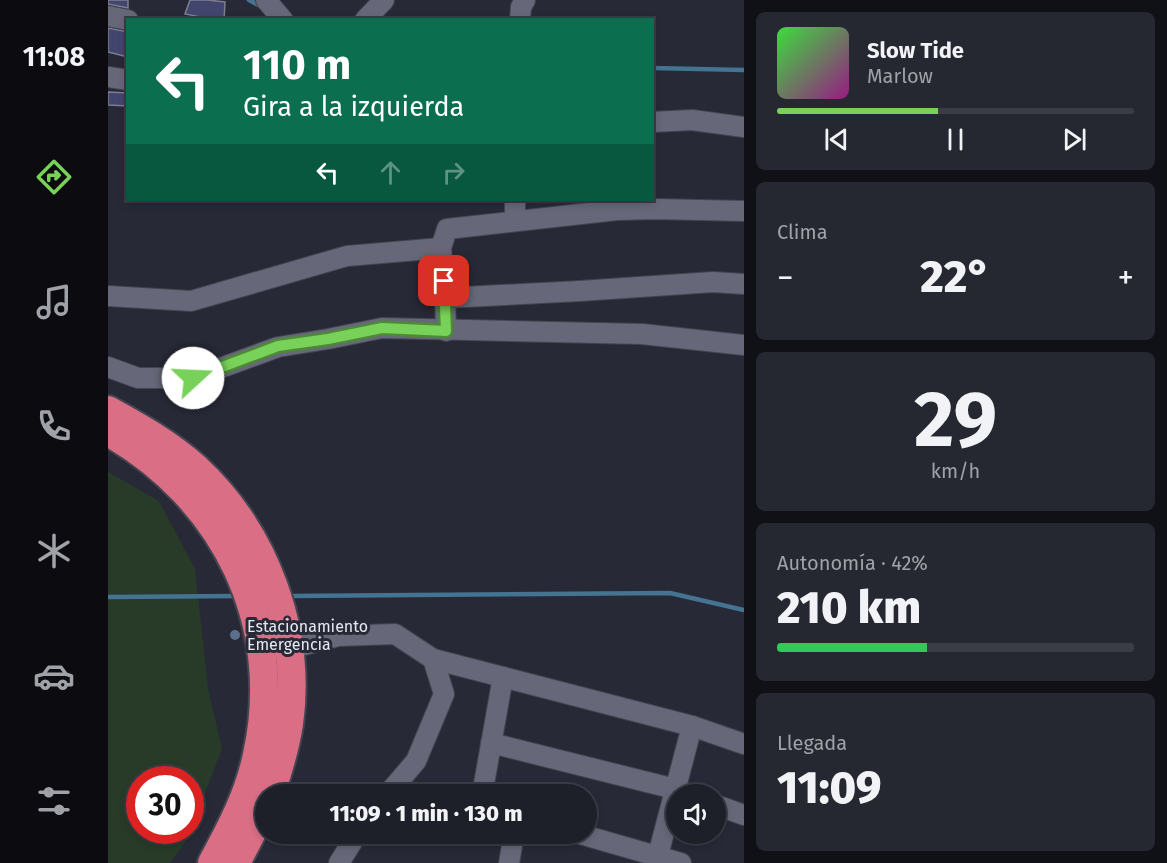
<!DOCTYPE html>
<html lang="es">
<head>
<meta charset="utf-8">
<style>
	:root { --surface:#1d1f29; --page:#252731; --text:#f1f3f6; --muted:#a0a2a8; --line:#3b3d46; --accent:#78d158 }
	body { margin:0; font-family:"Fira Sans",sans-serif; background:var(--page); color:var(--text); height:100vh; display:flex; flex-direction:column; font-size:22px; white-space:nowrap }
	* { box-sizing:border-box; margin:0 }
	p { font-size:20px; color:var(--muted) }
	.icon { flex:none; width:33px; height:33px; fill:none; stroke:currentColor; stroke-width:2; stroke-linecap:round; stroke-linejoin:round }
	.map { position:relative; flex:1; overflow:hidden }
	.drawer { display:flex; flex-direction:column; gap:12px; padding:12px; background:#101117; width:423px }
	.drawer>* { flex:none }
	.top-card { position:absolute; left:18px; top:18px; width:528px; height:183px; border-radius:0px; box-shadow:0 3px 9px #0003,0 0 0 2px var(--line); background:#0b6e4f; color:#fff; overflow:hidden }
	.controls { position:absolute; left:558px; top:784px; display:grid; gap:12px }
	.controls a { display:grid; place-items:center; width:60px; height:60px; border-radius:50%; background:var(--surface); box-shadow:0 3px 9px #0003,0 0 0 2px var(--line); font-size:30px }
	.speed { position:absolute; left:18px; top:766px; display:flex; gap:12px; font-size:30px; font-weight:700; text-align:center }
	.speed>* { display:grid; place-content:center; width:78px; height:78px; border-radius:50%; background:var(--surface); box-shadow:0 3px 9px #0003,0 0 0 2px var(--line); line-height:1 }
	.speed .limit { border:9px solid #d22; background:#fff; color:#111 }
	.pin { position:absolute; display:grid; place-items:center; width:51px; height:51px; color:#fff; margin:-26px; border-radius:12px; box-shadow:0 3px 9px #0006 }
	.me { position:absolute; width:66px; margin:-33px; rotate:70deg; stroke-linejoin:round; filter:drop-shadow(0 0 4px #0008) }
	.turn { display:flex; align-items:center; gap:21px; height:126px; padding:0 18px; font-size:27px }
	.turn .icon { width:78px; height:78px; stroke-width:2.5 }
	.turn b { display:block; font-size:42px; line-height:51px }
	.lanes { display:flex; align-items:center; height:57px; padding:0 18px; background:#0003; justify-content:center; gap:30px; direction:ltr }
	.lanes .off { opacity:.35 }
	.big { font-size:45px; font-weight:800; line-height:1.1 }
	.drawer .widget { flex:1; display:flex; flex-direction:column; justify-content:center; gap:9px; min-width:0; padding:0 21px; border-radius:9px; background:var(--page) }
	.drawer .dial { align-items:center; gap:0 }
	.dial b { font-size:78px; line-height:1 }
	.song { display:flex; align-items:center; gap:18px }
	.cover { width:72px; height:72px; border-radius:9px; background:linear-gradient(135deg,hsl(120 70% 55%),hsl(310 70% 35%)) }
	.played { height:6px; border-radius:3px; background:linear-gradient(90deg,var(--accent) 45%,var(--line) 45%) }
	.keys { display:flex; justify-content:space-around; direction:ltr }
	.heat { display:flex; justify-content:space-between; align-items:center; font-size:33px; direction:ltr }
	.charge { height:9px; border-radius:4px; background:linear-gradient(90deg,#34c759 42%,var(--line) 0) }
	.trip { position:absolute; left:147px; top:784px; width:342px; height:60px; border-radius:30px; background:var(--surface); box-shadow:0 3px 9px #0003,0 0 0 2px var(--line); font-weight:800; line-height:60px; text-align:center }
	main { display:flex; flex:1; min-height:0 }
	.menu { display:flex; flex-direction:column; width:108px; justify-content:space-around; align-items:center; background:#0c0c10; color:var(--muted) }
	.menu .icon { width:42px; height:42px }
	.menu .current { color:var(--accent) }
	.menu b { font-size:27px; color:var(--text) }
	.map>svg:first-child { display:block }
	.green { fill:#283b28 }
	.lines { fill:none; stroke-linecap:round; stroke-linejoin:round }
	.stream { stroke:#447491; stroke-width:4.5 }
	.building { fill:#42456e; stroke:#7d7f90; stroke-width:1.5 }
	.minor-casing { stroke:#444551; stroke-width:22 }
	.highway-casing { stroke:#444551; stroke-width:32 }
	.minor { stroke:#666879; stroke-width:20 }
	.highway { stroke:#da6e85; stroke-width:28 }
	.route-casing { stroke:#4e8839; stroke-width:15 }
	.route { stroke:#78d158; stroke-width:10 }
	.service-dot { fill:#5c6f8a; stroke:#272937; stroke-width:2 }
	.labels { text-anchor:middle; stroke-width:6; stroke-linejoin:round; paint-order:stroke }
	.poi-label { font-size:16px; fill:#e7e8f2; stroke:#272937; text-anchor:start }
</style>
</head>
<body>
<main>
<nav class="menu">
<b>11:08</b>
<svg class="icon current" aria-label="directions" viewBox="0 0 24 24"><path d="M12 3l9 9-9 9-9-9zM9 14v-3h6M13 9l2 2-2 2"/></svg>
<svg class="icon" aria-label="music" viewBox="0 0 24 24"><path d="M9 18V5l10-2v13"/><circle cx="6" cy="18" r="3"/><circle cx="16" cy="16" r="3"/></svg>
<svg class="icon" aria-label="phone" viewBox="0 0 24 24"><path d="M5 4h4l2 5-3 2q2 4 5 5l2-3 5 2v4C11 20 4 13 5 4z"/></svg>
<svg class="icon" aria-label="climate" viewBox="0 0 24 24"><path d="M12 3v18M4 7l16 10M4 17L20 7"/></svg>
<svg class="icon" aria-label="car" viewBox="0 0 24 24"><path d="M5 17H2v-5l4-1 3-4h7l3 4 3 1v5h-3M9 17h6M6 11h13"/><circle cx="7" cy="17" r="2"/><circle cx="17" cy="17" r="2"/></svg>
<svg class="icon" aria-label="filters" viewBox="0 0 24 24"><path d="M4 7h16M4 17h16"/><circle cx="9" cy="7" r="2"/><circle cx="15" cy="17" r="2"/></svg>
</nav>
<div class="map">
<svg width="636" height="863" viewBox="0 0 636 863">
	<rect width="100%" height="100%" fill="#272937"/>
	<path class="green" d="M0 472 51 501 87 569 100 688 114 749 83 829 82 780H32V831H82L78 841 62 863H0Z"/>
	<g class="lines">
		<g class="stream">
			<path d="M141 0 154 7"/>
			<path d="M544 68 636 70"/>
			<path d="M180 596 562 593 636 610"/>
			<path d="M0 597 129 596"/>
		</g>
	</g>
	<g class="building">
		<path d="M0 0H20V8L0 4Z"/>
		<path d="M82 0H100L117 2 116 20H108L77 14Z"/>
		<path d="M0 28 20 32V57L0 52Z"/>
		<path d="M0 92 20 93V106L0 105Z"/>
	</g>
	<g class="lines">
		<g class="minor-casing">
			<g id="minor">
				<path d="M158 0 175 20"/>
				<path d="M0 16 20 20"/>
				<path d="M257 20 276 0"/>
				<path d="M412 20 413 7 417 0"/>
				<path d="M0 77 20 80"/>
				<path d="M544 122 584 120 636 127"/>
				<path d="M407 200V221"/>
				<path d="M0 296 83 301 239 256 333 248"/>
				<path d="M337 298 333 248 339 229 509 210 546 209 636 211"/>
				<path d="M338 331 337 298 472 291 605 282 636 284"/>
				<path d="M0 367 30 378H85L170 347 220 339 274 328 534 334 636 345"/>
				<path d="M181 649 230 636 287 634 325 659 336 694 308 761 279 795"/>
				<path d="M325 659 584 726 636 744"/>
				<path d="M383 743 567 789 582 795"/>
				<path d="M285 788 315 795"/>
				<path d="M374 795 395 677"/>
				<path d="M608 805 636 815"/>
				<path d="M472 834 573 863"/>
				<path d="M231 863 249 834"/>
				<path d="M401 863 406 834"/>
				<path d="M548 863 584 726"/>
			</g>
		</g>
		<g class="highway-casing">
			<g id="highway">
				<path d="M0 410C31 427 61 444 88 468 157 532 194 631 181 724 177 749 170 772 162 795"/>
				<path d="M0 432C116 498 178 622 149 755 141 794 123 828 104 863"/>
				<path d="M128 863 158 805"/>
			</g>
		</g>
		<use href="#minor" class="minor"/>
		<use href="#highway" class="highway"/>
	</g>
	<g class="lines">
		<g class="route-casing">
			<path id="route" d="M85 378 170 346 220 339 274 328 338 331 336 281"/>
		</g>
		<use href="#route" class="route"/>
	</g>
	<circle class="service-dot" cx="127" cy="635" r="6"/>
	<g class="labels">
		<g class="poi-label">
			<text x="139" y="632">Estacionamiento<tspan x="139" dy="18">Emergencia</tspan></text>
		</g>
	</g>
</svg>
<div class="controls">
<a><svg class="icon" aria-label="sound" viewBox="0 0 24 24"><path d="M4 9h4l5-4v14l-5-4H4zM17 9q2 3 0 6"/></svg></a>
</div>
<div class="speed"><div class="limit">30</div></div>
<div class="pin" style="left:336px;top:281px;background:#d93025"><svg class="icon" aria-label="arrive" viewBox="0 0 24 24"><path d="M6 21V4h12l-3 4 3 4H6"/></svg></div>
<svg class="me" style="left:85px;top:378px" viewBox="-20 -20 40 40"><circle r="19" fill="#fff"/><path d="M0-13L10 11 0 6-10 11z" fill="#78d158"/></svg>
<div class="trip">11:09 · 1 min · 130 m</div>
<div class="top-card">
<div class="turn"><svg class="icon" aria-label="left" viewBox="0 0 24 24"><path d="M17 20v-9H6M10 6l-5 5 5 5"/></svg><div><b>110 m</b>Gira a la izquierda</div></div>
<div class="lanes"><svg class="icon" aria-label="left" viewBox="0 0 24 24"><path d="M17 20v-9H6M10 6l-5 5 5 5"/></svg><svg class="icon off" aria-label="ahead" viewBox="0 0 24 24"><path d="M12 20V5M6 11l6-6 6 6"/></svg><svg class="icon off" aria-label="right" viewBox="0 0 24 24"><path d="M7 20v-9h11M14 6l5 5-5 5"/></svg></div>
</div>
</div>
<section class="drawer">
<div class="widget">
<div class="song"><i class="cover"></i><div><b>Slow Tide</b><p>Marlow</p></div></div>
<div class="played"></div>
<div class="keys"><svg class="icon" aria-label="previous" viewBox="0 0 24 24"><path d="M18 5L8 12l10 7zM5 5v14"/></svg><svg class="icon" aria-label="pause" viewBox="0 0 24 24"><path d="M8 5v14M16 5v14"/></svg><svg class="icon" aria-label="next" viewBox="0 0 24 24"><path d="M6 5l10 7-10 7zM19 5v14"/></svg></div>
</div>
<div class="widget"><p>Clima</p>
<div class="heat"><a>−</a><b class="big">22°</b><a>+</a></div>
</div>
<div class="widget dial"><b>29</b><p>km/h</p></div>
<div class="widget"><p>Autonomía · 42%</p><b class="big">210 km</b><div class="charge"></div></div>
<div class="widget"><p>Llegada</p><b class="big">11:09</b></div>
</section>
</main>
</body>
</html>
